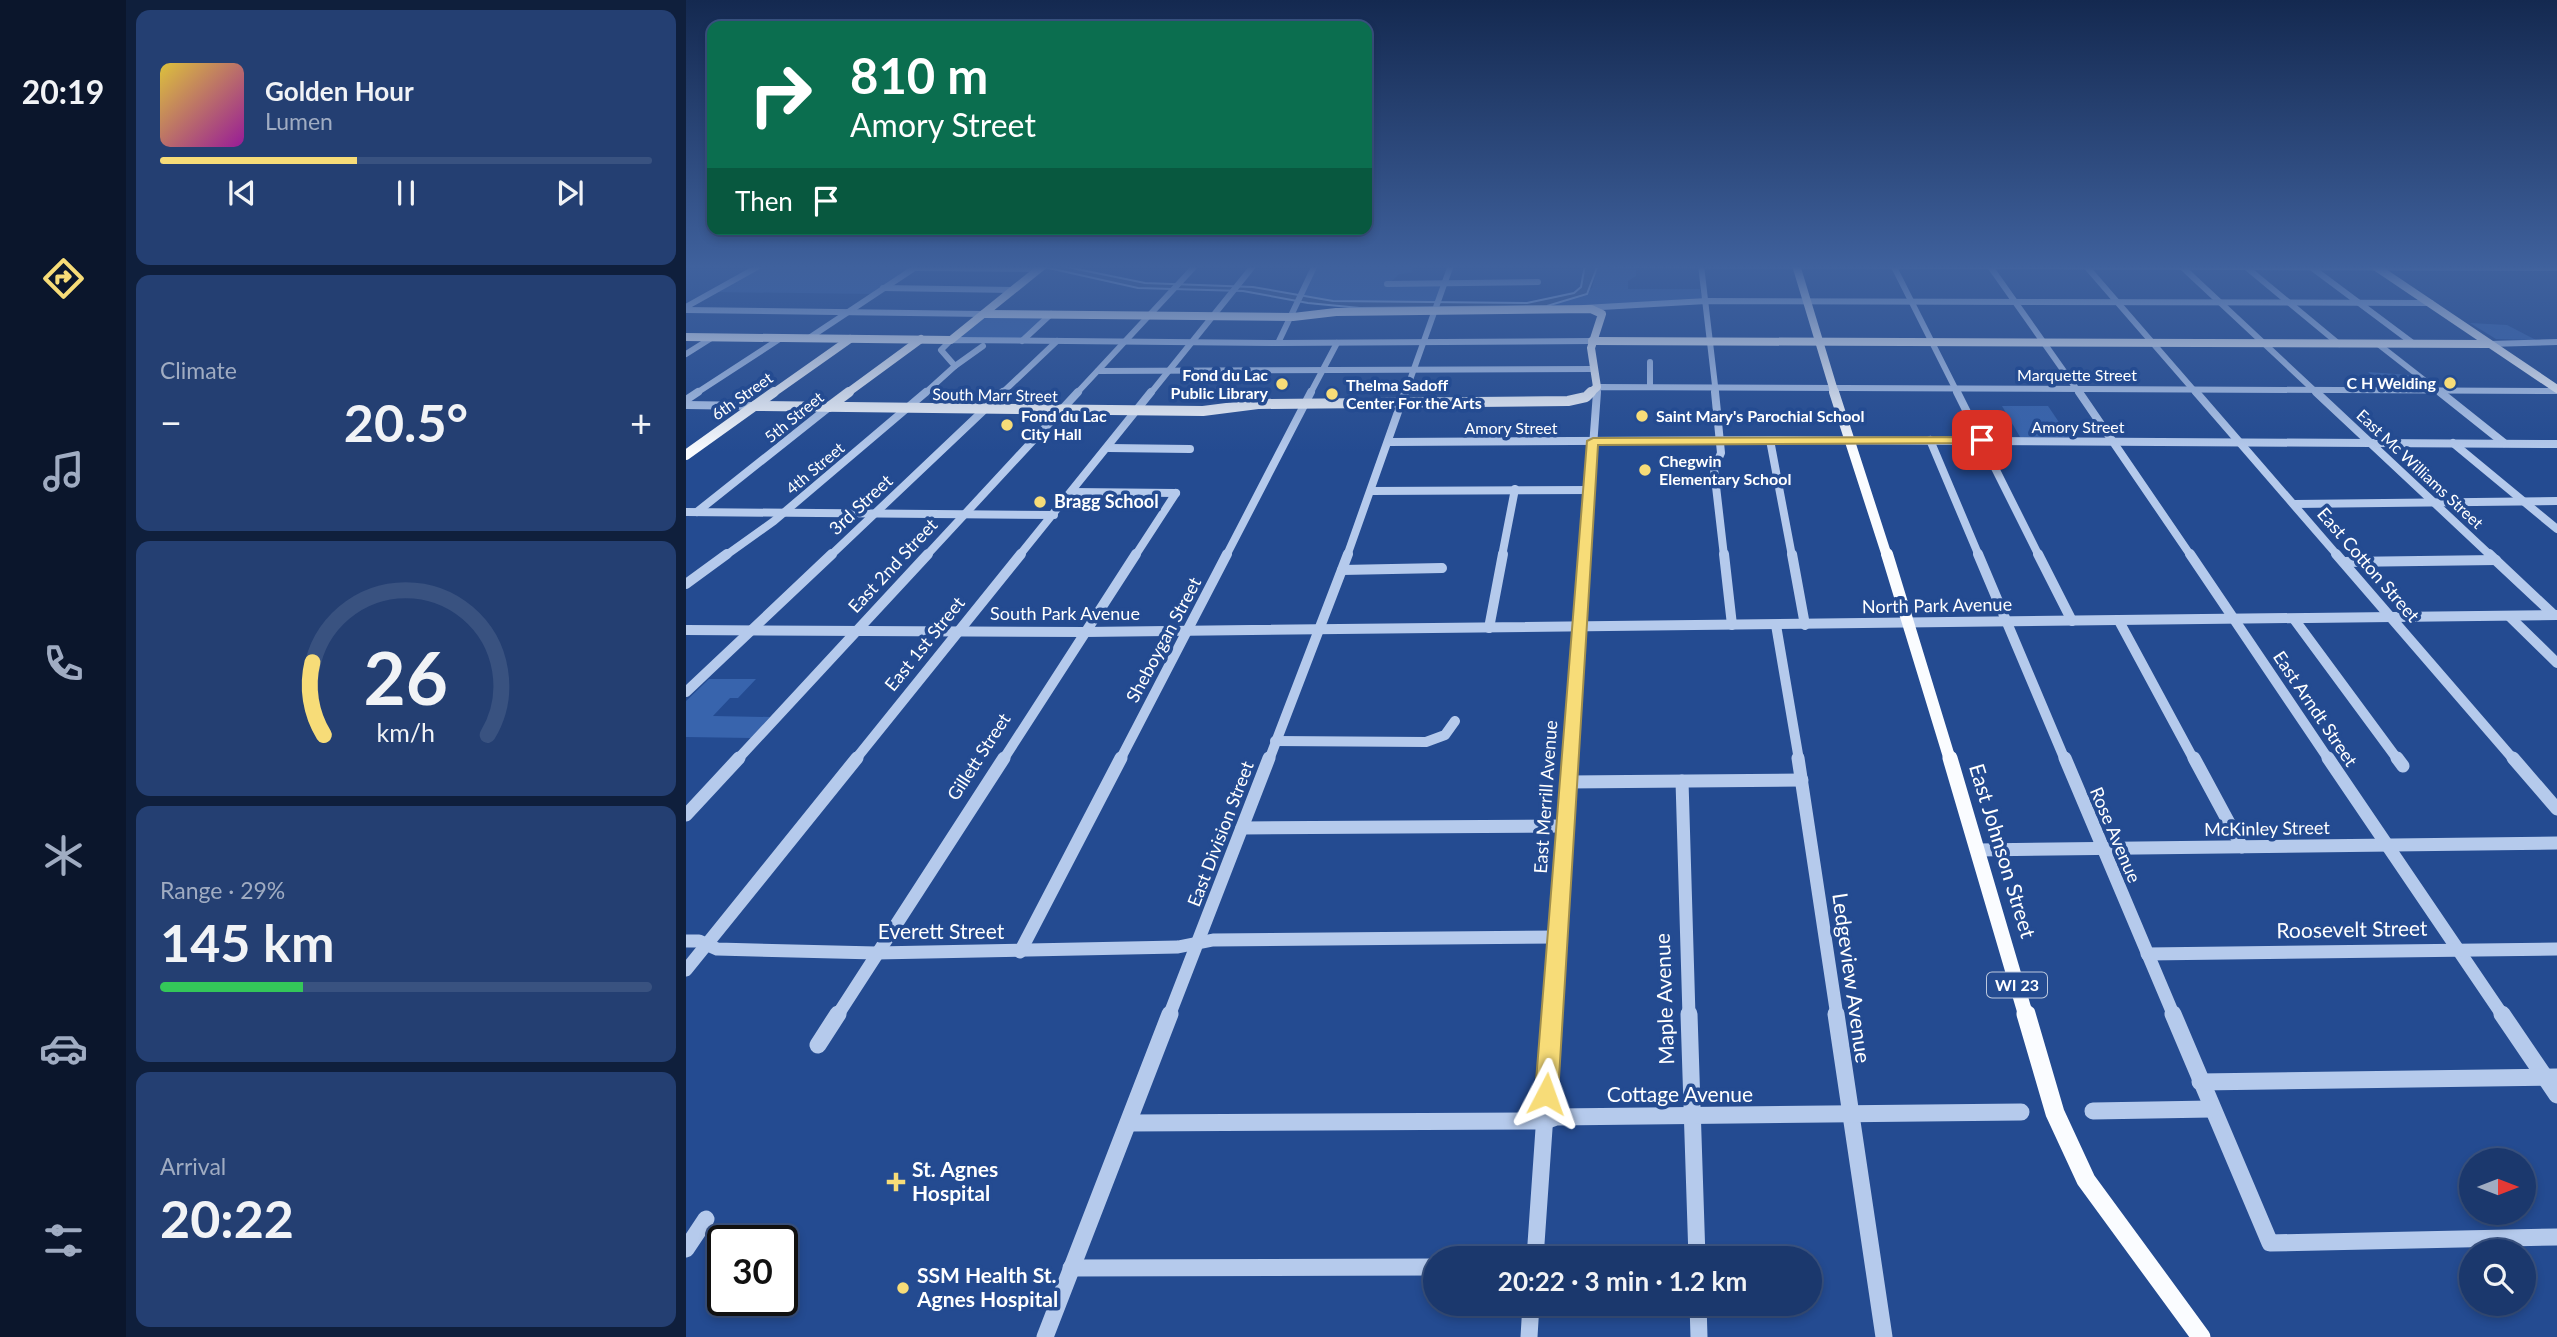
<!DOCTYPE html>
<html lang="en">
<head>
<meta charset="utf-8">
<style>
	:root { --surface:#1b386d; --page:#243f72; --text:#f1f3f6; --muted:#a0acc2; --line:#395280; --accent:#f7dc78 }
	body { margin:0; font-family:Lato,sans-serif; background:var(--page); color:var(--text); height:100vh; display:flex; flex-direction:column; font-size:26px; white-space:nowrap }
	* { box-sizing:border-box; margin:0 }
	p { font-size:23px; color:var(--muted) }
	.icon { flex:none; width:38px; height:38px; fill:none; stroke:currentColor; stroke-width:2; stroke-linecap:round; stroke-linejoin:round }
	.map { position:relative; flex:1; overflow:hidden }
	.panel { display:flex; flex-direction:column; gap:10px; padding:10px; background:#0f1f3c; width:560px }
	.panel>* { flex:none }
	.banner { position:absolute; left:21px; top:21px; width:665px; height:214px; border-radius:14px; box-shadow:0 4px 10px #0003,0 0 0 2px var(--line); background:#0b6e4f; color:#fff; overflow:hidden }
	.needle { width:46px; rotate:90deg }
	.tools { position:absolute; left:1773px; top:1148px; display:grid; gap:14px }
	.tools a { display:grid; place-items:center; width:77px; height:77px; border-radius:50%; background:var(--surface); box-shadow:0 4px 10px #0003,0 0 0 2px var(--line); font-size:35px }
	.speed { position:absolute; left:21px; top:1225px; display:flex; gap:14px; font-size:35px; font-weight:700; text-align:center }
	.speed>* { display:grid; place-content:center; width:91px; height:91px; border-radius:50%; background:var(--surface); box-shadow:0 4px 10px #0003,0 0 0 2px var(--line); line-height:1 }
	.speed .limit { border:4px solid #111; border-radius:10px; background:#fff; color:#111 }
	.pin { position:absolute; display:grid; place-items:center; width:60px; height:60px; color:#fff; margin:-30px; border-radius:14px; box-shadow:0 4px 10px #0006 }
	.me { position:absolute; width:77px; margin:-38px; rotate:4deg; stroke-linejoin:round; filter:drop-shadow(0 0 5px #0008) }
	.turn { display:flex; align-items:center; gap:24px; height:147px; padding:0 28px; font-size:32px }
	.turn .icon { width:91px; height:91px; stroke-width:2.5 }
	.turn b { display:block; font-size:49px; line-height:60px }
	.then { display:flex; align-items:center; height:66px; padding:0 28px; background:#0003; gap:14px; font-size:26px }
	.big { font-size:52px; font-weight:700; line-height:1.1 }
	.panel .card { flex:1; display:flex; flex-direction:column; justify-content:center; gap:10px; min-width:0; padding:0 24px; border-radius:14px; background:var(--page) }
	.panel .dial { align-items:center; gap:0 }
	.dial svg { height:182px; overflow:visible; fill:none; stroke:var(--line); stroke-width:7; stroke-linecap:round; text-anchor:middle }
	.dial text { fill:var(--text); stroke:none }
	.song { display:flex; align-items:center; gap:21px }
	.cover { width:84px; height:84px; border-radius:10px; background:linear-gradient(135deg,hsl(50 70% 55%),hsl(300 70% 35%)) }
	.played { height:7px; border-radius:4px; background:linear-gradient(90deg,var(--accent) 40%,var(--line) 40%) }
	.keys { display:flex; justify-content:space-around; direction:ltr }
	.heat { display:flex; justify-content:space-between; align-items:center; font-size:38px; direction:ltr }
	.charge { height:10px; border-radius:5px; background:linear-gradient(90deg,#34c759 29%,var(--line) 0) }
	.trip { position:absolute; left:737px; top:1246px; width:399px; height:70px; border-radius:35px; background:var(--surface); box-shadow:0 4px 10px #0003,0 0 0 2px var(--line); font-weight:700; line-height:70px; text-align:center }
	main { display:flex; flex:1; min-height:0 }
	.tab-bar { display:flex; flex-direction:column; width:126px; justify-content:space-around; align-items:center; background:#0b162c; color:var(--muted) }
	.tab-bar .icon { width:49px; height:49px }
	.tab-bar .current { color:var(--accent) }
	.tab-bar b { font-size:32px; color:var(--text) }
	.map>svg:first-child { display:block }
	.green { fill:#3864ad }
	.water { fill:#3e5a8d; stroke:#a9c4ed; stroke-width:2 }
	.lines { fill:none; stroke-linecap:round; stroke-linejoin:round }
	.minor-far4 { stroke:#b5caec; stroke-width:6 }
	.minor-far3 { stroke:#b5caec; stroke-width:8 }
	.minor-far2 { stroke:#b5caec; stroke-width:10 }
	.minor-far1 { stroke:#b5caec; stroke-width:13 }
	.minor { stroke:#b5caec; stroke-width:17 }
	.major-far4 { stroke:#fafcff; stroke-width:8 }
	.major-far3 { stroke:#fafcff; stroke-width:10 }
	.major-far2 { stroke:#fafcff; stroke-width:12 }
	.major-far1 { stroke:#fafcff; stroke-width:15 }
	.major { stroke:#fafcff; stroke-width:19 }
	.route { fill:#f7dc78; stroke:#a18f4e; stroke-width:2 }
	.poi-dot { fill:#f7dc78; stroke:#244b91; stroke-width:2.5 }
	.labels { text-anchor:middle; stroke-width:7; stroke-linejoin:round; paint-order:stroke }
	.far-poi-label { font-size:16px; font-weight:bold; fill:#fff; stroke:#244b91; text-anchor:start }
	.far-street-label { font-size:16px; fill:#fff; stroke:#244b91 }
	.shield { fill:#244b91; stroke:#bdc9de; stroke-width:2 }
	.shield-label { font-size:16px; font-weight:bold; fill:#fff }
	.poi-label { font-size:18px; font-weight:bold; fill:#fff; stroke:#244b91; text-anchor:start }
	.street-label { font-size:18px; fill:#fff; stroke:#244b91 }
	.near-street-label { font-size:21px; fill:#fff; stroke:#244b91 }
	.near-poi-label { font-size:21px; font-weight:bold; fill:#fff; stroke:#244b91; text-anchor:start }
</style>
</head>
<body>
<main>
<nav class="tab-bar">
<b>20:19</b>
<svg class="icon current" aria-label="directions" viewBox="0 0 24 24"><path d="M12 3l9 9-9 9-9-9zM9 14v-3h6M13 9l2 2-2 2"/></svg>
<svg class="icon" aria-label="music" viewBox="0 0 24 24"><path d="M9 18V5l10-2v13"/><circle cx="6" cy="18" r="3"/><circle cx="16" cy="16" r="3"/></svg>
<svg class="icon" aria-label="phone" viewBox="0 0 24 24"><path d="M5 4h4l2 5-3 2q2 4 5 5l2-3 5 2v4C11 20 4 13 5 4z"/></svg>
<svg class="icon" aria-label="climate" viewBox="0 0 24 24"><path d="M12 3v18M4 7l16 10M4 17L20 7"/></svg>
<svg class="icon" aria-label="car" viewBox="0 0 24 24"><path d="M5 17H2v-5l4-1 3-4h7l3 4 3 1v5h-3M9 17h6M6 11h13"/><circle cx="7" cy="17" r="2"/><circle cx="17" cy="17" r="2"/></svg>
<svg class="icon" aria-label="filters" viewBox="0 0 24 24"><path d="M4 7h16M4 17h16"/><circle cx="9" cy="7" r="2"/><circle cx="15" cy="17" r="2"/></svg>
</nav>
<section class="panel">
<div class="card">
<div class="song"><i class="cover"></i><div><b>Golden Hour</b><p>Lumen</p></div></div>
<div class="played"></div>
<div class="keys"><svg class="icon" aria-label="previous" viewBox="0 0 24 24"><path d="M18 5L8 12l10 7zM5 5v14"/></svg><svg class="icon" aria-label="pause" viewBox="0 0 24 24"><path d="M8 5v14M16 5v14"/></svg><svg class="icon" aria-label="next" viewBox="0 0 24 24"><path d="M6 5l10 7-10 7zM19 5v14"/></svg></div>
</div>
<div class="card"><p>Climate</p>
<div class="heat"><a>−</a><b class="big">20.5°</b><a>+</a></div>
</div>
<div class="card dial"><svg viewBox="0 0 100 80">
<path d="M14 69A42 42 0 1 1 86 69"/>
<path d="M14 69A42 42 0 0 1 9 37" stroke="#f7dc78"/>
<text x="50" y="56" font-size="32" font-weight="700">26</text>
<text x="50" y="72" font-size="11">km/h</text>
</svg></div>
<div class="card"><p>Range · 29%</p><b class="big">145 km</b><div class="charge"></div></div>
<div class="card"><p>Arrival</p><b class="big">20:22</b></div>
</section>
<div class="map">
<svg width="1871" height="1337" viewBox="0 0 1871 1337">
	<rect width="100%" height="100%" fill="#244b91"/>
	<g class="green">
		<path d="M75 265H233L189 294 25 292Z"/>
		<path d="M629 265H728L725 273 713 274 705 282 760 283 752 302 647 301 616 296Z"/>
		<path d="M912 265 950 266V276L942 281V289H1014L1016 298 904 306H861L906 288Z"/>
		<path d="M298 314H365L336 341 265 340Z"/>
		<path d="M1784 323 1821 325 1850 340 1810 339Z"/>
		<path d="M1682 372 1724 375 1739 387H1700Z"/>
		<path d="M1316 406H1362L1383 437H1334Z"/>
		<path d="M23 679H70L52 698H44L27 716 84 717 65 738 0 737V701Z"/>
	</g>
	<path class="water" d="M349 265H371L459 283 567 287 647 301 841 303 888 293 895 287 899 265H912L901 294 861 306 674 308 622 303 557 291 452 288Z"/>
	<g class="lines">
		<g class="minor-far4">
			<path d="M928 265 1871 268"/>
			<path d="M1015 265 1030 394"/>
			<path d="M1207 265 1272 394"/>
			<path d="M1303 265 1394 394"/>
			<path d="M1399 265 1511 394"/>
			<path d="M1494 265 1632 394"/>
			<path d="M1560 267 1653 344"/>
			<path d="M1625 267 1728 344"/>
			<path d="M229 268 354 269"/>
			<path d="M701 284 852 282"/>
			<path d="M197 288 327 290"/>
			<path d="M0 307 75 265"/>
			<path d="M898 308 1020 301 1745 303"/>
			<path d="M0 310 298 314"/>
			<path d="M123 338 233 265"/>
			<path d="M336 341 365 314"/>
			<path d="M592 343 629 265"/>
			<path d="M1692 344 1756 394"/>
			<path d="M1803 344 1871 342"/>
			<path d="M0 354 27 337"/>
			<path d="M964 362V387"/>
			<path d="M269 366 297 346"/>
			<path d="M412 371 908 369"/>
			<path d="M9 394 95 338"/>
			<path d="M238 394 269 366 255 350 265 340 592 343 906 341"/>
			<path d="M315 394 371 341"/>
			<path d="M390 394 510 265"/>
			<path d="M464 394 568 265"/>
			<path d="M624 394 651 343"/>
			<path d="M719 394 765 265"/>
			<path d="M910 394 911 387 1871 391"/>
		</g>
		<g class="minor-far3">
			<path d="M1029 392 1035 453 1028 469 1038 556"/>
			<path d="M1271 392 1353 556"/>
			<path d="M1393 392 1505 556"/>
			<path d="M1510 392 1652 556"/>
			<path d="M1630 392 1805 556"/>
			<path d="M1754 392 1818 443"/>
			<path d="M0 400 12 392"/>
			<path d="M0 405 69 406"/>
			<path d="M1084 440 1106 556"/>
			<path d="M1244 440 1293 556"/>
			<path d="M703 442 1084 440 1871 444"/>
			<path d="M1767 443 1871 529"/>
			<path d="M423 448 504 449"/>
			<path d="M685 491 904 490"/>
			<path d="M386 492 490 493"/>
			<path d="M1608 504 1871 501"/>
			<path d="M0 512 368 515"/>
			<path d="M11 512 143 407"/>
			<path d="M39 556 88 521 240 392"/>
			<path d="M144 556 317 392"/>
			<path d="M240 556 392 392"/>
			<path d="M333 556 465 392"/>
			<path d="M449 556 490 493"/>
			<path d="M540 556 625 392"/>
			<path d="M661 556 719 392"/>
			<path d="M816 556 829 489"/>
			<path d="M899 556 911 392"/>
		</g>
		<g class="minor-far2">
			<path d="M1038 554 1046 625"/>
			<path d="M1106 554 1119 625"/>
			<path d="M1292 554 1379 760"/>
			<path d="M1352 554 1386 621"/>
			<path d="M1504 554 1643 760"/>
			<path d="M1650 554 1828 760"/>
			<path d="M1803 554 1868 615"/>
			<path d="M1658 562 1810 560"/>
			<path d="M656 570 756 568"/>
			<path d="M0 584 41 554"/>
			<path d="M1823 616 1871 663"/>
			<path d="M1608 619 1712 760"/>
			<path d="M1433 621 1508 760"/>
			<path d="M1090 625 1113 760"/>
			<path d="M803 628 817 554"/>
			<path d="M0 630 399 632 1871 615"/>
			<path d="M0 692 146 554"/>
			<path d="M589 741 740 742 759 735 769 721"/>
			<path d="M51 760 242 554"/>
			<path d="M169 760 335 554"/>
			<path d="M317 760 450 554"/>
			<path d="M434 760 541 554"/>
			<path d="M583 760 662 554"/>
			<path d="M884 760 899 554"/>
		</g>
		<g class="minor-far1">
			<path d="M1112 758 1151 1016"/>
			<path d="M1379 758 1488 1016"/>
			<path d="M1508 758 1556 847"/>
			<path d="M1642 758 1817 1016"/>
			<path d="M1711 758 1717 766"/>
			<path d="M1827 758 1871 809"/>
			<path d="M996 781 1003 1016"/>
			<path d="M882 782 1116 780"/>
			<path d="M0 815 53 758"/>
			<path d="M556 828 879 826"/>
			<path d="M1291 850 1871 843"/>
			<path d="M0 941H13L31 949 190 953 492 947 527 940 870 937"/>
			<path d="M334 952 435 758"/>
			<path d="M1461 954 1871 949"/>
			<path d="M0 970 171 758"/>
			<path d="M151 1016 318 758"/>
			<path d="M483 1016 583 758"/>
			<path d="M866 1016 885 758"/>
		</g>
		<g class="minor">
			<path d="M1003 1014 1011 1258"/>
			<path d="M1150 1014 1198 1337"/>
			<path d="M1487 1014 1584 1243 1871 1237"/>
			<path d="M1816 1014 1871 1095"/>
			<path d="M132 1045 152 1014"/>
			<path d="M1514 1082 1871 1077"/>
			<path d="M1407 1111 1525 1109"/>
			<path d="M443 1123 859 1121 870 1117 1335 1112"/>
			<path d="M0 1249 20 1219"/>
			<path d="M849 1258 866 1014"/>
			<path d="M385 1268 749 1267"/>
			<path d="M1012 1304 1013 1337"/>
			<path d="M359 1337 484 1014"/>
			<path d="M843 1337 845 1304"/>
		</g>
		<g class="major-far4">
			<path d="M1110 265 1149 394"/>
			<path d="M1687 265 1871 389"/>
			<path d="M298 314 607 317 650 312 905 309 916 314 905 348 911 387 903 394"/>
			<path d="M0 337 265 340 358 265"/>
			<path d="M906 341 1803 344"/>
			<path d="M86 394 164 339"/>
			<path d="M160 394 235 339"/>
		</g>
		<g class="major-far3">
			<path d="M1148 392 1201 556"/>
			<path d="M69 406 517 411 572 404 882 401 900 397 905 392"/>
			<path d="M143 407 163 392"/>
			<path d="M0 455 88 392"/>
		</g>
		<path class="major-far2" d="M1201 554 1264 760"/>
		<path class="major-far1" d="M1264 758 1340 1016"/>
		<path class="major" d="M1340 1014 1369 1113 1400 1180 1515 1337"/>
	</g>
	<linearGradient id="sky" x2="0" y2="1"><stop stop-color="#142950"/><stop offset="0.59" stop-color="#3f619d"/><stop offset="1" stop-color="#3f619d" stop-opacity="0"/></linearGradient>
	<rect width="1871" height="452" fill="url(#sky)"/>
	<path class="route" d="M1296 437 1301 438V443L912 445 872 1094 869 1102 860 1105 852 1102 849 1094 901 441 907 438Z"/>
	<g class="poi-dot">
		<circle cx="1764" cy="383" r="7"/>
		<circle cx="596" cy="384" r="7"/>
		<circle cx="646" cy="394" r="7"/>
		<circle cx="956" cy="416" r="7"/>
		<circle cx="321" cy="425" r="7"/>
		<circle cx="959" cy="470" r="7"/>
		<circle cx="354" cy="502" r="7"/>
		<path d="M206.5 1171.5h7v7h7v7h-7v7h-7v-7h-7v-7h7z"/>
		<circle cx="217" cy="1288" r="7"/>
	</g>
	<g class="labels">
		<g class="far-poi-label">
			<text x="582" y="381" text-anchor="end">Fond du Lac<tspan x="582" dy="18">Public Library</tspan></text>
			<text x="1750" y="389" text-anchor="end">C H Welding</text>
			<text x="660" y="391">Thelma Sadoff<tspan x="660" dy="18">Center For the Arts</tspan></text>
			<text x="335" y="422">Fond du Lac<tspan x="335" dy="18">City Hall</tspan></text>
			<text x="970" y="422">Saint Mary's Parochial School</text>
			<text x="973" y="467">Chegwin<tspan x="973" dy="18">Elementary School</tspan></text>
		</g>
		<g class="far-street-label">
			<text x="1391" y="381">Marquette Street</text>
			<text transform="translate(309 395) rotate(1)" y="6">South Marr Street</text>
			<text transform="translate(56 396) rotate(-35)" y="6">6th Street</text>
			<text transform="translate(108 417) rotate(-39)" y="6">5th Street</text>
			<text x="1392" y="433">Amory Street</text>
			<text x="825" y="434">Amory Street</text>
			<text transform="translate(129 468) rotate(-40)" y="6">4th Street</text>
			<text transform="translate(1734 469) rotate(43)" y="6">East Mc Williams Street</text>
		</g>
		<rect class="shield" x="1301" y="972.5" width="60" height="25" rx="5"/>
		<g class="shield-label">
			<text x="1331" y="991">WI 23</text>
		</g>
		<g class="poi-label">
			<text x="368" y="508">Bragg School</text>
		</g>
		<g class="street-label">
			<text transform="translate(175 505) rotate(-43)" y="6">3rd Street</text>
			<text transform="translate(1682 565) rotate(49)" y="6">East Cotton Street</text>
			<text transform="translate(207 566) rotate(-47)" y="6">East 2nd Street</text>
			<text transform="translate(1251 606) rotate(-1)" y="6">North Park Avenue</text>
			<text x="379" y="620">South Park Avenue</text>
			<text transform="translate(478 640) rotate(-62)" y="6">Sheboygan Street</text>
			<text transform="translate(239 644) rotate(-51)" y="6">East 1st Street</text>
			<text transform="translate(1629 709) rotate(56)" y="6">East Arndt Street</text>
			<text transform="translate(293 757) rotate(-57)" y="6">Gillett Street</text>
			<text transform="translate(860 797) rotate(-86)" y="6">East Merrill Avenue</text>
			<text transform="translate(1581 829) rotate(-1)" y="6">McKinley Street</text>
			<text transform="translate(535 834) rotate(-69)" y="6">East Division Street</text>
			<text transform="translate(1429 835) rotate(67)" y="6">Rose Avenue</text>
		</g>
		<g class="near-street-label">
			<text transform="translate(1316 851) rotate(73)" y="7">East Johnson Street</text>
			<text transform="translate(1666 930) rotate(-1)" y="7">Roosevelt Street</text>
			<text x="255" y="939">Everett Street</text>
			<text transform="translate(1165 978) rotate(82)" y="7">Ledgeview Avenue</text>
			<text transform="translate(979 999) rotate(-92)" y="7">Maple Avenue</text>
			<text x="994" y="1102">Cottage Avenue</text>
		</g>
		<g class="near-poi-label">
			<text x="226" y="1177">St. Agnes<tspan x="226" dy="24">Hospital</tspan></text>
			<text x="231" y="1283">SSM Health St.<tspan x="231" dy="24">Agnes Hospital</tspan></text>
		</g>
	</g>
</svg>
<div class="tools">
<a><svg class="needle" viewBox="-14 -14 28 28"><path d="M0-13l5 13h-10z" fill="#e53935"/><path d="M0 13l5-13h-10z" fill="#a0acc2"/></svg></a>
<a><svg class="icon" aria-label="search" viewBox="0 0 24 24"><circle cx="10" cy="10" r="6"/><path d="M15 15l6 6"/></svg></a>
</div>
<div class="speed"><div class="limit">30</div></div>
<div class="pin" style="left:1296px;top:440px;background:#d93025"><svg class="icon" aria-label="arrive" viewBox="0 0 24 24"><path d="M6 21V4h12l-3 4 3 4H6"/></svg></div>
<svg class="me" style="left:860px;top:1094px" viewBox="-20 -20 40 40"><path d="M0-17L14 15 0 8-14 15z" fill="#f7dc78" stroke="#fff" stroke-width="4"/></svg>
<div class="trip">20:22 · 3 min · 1.2 km</div>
<div class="banner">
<div class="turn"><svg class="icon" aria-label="right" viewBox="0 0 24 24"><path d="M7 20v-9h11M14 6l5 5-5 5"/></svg><div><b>810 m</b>Amory Street</div></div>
<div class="then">Then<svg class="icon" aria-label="arrive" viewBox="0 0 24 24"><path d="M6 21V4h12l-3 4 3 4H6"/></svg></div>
</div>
</div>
</main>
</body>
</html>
